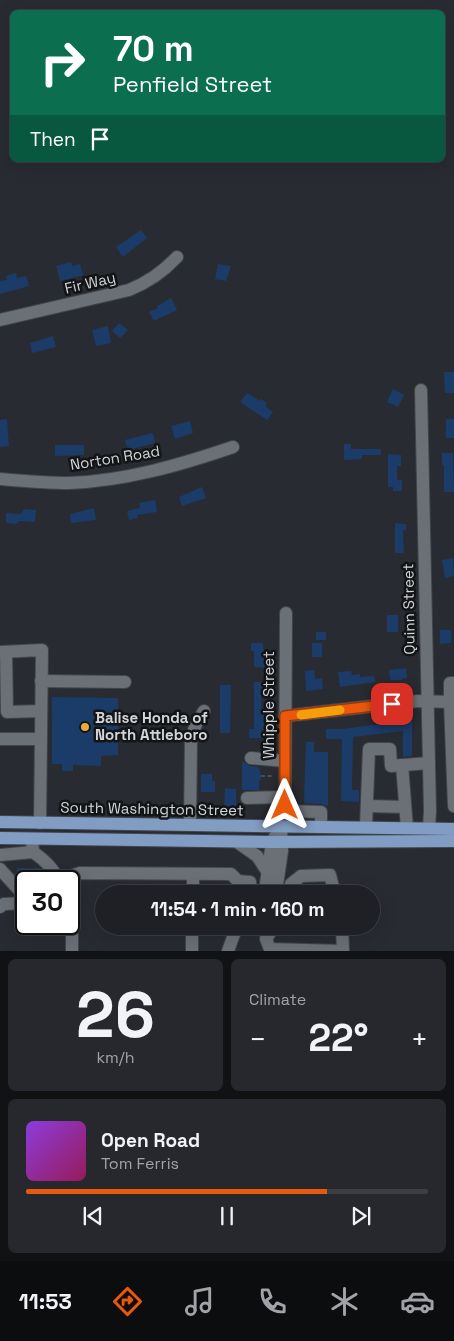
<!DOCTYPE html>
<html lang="en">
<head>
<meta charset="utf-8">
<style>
	:root { --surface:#1e2025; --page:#26282d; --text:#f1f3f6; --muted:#a1a3a7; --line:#3c3e42; --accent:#ea580c }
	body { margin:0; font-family:"Space Grotesk",sans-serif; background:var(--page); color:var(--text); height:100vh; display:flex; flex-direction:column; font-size:19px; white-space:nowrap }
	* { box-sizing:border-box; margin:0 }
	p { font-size:16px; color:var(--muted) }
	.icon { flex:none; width:28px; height:28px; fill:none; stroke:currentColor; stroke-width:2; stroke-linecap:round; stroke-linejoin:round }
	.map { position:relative; height:951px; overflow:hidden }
	.panel { display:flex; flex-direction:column; gap:8px; padding:8px; background:#101214; flex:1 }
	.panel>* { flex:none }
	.banner { position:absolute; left:10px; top:10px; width:435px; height:152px; border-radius:8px; box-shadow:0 5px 20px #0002,0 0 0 1px var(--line); background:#0b6e4f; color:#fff; overflow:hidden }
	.speed { position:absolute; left:15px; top:870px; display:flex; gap:10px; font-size:25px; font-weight:700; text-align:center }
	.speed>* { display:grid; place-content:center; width:65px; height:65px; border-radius:50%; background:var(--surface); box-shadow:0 5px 20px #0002,0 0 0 1px var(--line); line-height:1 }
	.speed .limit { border:2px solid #111; border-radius:8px; background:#fff; color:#111 }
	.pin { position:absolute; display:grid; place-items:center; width:42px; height:42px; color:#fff; margin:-21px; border-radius:10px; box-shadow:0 2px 8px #0006 }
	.me { position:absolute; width:55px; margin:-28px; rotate:0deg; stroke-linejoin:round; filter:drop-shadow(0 0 4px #0008) }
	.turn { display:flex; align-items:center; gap:18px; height:105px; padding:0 20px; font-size:22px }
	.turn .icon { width:65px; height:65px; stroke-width:2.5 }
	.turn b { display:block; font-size:35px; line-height:42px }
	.then { display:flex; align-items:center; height:48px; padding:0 20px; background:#0003; gap:10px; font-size:19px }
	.big { font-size:38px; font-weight:800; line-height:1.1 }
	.panel .widget { flex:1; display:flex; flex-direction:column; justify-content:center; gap:8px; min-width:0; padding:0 18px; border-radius:8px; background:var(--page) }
	.panel .dial { align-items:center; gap:0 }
	.dial b { font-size:65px; line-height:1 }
	.song { display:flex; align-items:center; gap:15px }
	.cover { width:60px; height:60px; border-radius:8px; background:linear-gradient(135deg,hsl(270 70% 55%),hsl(330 70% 35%)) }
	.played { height:5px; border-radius:2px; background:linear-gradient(90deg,var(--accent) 75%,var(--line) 75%) }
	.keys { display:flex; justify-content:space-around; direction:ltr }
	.heat { display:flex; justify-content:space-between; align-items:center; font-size:28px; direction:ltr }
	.panel .tiles { flex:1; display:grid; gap:8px; grid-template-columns:1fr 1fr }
	.widget:last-child { grid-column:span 2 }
	.trip { position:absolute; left:95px; top:885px; width:285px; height:50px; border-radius:25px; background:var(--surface); box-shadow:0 5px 20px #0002,0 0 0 1px var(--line); font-weight:800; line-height:50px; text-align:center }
	.menu { display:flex; height:80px; justify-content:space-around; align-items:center; background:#0c0d0f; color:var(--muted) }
	.menu .icon { width:35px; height:35px }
	.menu .on { color:var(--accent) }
	.menu b { font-size:22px; color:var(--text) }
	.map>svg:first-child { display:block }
	.building { fill:#1b3c69 }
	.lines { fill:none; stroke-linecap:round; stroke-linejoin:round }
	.minor-casing { stroke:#42464b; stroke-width:14 }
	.major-casing { stroke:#42464b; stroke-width:14 }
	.path { stroke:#6c6f74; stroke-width:1; stroke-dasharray:4 2.5; stroke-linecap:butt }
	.minor { stroke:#6b7077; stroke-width:12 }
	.major { stroke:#829dc3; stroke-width:12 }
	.route-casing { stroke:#983908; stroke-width:12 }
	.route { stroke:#ea580c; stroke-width:9 }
	.slow { stroke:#f59e0b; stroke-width:9 }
	.poi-dot { fill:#eaaa39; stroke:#121416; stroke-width:2 }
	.labels { text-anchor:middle; stroke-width:5; stroke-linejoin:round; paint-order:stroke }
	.street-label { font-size:15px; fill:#d2d5d8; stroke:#121416 }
	.poi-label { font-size:15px; font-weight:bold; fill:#d2d5d8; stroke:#121416; text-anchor:start }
</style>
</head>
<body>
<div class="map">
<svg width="454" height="951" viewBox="0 0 454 951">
	<rect width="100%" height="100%" fill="#282b31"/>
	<g class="building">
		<path d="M141 230 147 238 123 257 116 247Z"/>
		<path d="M71 262 72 266 80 264 83 275 60 281 56 266Z"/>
		<path d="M218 264 231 266 226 281 215 279Z"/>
		<path d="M16 273 17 278 26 276 29 286 0 294V281L7 280 6 276Z"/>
		<path d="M171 298 177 310 154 321 149 312 158 308 157 306Z"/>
		<path d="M119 323 128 330 120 338 112 331Z"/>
		<path d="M108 326 111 343 96 346 92 330Z"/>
		<path d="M53 336 56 347 32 353 30 343Z"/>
		<path d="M444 372H454V393H445Z"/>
		<path d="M393 389 404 395 398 407 387 402Z"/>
		<path d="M247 393 260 401 261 399 267 403 265 406 273 412 267 420 240 402Z"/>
		<path d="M7 419 9 446 0 447V420Z"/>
		<rect x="446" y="419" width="8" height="19"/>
		<path d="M190 421 193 433 175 439 171 426Z"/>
		<path d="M153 433 155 443 128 450 125 440Z"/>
		<path d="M344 444H351V449H381V455H362V459L344 460Z"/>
		<path d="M55 445H84V455L55 456Z"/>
		<path d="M442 453H453L454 492H444V465H442Z"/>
		<path d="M388 454 401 455V466H397V480H402V491H393V487H388Z"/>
		<path d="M202 487 206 498 182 506 179 497Z"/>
		<path d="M155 500 157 512 137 515 138 518 129 520 127 511 140 508 139 503Z"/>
		<path d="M94 508 96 520 71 523 70 514Z"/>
		<path d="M24 509 36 510 35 522 21 521 17 522V524L6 523V513L21 514Z"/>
		<path d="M395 523 406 524V530H403L404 553H395Z"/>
		<path d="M453 558 454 576 445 578 442 560Z"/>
		<rect x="387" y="615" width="11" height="17"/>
		<path d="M440 630H451V643L440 644Z"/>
		<rect x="316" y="632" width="10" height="8"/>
		<path d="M251 643H263L265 668 254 667V651H251Z"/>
		<rect x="312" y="643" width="10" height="14"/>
		<path d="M406 668 407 678H402V680H390L389 670Z"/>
		<path d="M314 670 315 679 322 678 323 689 306 691 305 671Z"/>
		<path d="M351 671 352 675 360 674V677L374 676 375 682 340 687 338 672Z"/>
		<path d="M254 682H265V696H261L262 715H266V730H261V738H249V729H254Z"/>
		<path d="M220 685H231L230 733H220Z"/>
		<path d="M52 697 118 698V755L101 756V766L73 765V771H62V764H52Z"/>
		<path d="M412 720V756L403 757V731L353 737 352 790H359V802L341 801 342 739H326V729H342Z"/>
		<path d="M306 742H314V752H328V806L321 804 304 803Z"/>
		<path d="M242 761 250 766 259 767 261 776V780H259V790H242Z"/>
		<path d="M201 774H212V781H215V792H201Z"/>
		<path d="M225 788 236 789V809L224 807Z"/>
		<path d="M17 868H40L43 871V881H22L17 875Z"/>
	</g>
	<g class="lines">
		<g class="minor-casing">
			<g id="minor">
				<path d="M0 320 129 290C149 282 163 272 177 257"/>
				<path d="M421 390 430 811 429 828"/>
				<path d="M0 479C23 481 46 483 69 483 125 481 180 465 233 447"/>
				<path d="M0 652 42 650 40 823"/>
				<path d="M6 652 7 712 41 711"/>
				<path d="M41 681 125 682"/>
				<path d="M450 702 454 806"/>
				<path d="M285 716 418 701 450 702V683H454"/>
				<path d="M0 739H41"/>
				<path d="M251 758 285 761"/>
				<path d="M402 765 407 828"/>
				<path d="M247 798 285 797"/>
				<path d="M367 806 405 807"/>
				<path d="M284 811 321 812V827"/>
				<path d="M190 825 191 739 196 724 204 711"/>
				<path d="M281 826 285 805 286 613"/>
				<path d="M366 827 369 749H390L391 766 429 763"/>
				<path d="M237 842 257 856 267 871"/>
				<path d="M33 852C43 859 55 869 58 881"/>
				<path d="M0 855 33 852 32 839"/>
				<path d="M0 869 19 890 26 892"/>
				<path d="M265 890 272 842 281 826 282 851 276 892"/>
				<path d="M193 894V874"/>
				<path d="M289 894 291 884 301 876 330 875 335 894"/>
				<path d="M69 902H72L74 875 80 873 231 874 238 881 250 882 252 894"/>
				<path d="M0 907 4 904 26 903"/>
				<path d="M274 926 266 939 270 949 343 951"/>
				<path d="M342 926 343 951"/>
				<path d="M72 951V902"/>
				<path d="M192 951V926"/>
				<path d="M228 951 237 926"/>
			</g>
		</g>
		<g class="major-casing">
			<g id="major">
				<path d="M0 822 454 829"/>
				<path d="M0 838 272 842 454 841"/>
			</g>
		</g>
		<path class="path" d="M261 776H274"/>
		<use href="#minor" class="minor"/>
		<use href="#major" class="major"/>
	</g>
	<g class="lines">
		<g class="route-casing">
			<path id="route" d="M285 805V716L392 704"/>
		</g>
		<use href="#route" class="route"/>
		<path class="slow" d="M301 715 340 710"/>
	</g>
	<circle class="poi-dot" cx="85" cy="727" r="5"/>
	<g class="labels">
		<g class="street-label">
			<text transform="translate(90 283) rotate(-13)" y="5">Fir Way</text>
			<text transform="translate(115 458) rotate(-9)" y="5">Norton Road</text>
			<text transform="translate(409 609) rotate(-91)" y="5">Quinn Street</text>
			<text transform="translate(269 705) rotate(-90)" y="5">Whipple Street</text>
			<text transform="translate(152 809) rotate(1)" y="5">South Washington Street</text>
		</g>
		<g class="poi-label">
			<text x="95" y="723">Balise Honda of<tspan x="95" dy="17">North Attleboro</tspan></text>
		</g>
	</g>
</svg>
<div class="speed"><div class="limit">30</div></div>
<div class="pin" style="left:392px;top:704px;background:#d93025"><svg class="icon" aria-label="arrive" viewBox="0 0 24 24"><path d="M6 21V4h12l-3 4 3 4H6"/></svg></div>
<svg class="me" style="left:285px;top:805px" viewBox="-20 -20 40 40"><path d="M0-17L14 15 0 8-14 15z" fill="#ea580c" stroke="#fff" stroke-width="4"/></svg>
<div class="trip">11:54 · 1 min · 160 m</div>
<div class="banner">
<div class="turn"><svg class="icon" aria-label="right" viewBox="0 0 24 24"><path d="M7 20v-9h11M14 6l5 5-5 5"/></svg><div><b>70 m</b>Penfield Street</div></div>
<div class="then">Then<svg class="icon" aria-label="arrive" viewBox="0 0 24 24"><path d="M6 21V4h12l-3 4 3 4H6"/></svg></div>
</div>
</div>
<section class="panel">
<div class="tiles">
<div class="widget dial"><b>26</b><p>km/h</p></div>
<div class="widget"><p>Climate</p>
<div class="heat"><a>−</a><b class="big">22°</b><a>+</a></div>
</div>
<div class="widget">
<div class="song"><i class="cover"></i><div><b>Open Road</b><p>Tom Ferris</p></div></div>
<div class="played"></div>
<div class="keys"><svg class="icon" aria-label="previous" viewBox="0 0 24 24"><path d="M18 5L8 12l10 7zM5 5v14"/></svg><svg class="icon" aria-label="pause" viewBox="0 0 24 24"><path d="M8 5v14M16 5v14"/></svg><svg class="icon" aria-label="next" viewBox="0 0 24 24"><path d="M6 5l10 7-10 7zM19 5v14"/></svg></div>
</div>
</div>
</section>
<nav class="menu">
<b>11:53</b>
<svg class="icon on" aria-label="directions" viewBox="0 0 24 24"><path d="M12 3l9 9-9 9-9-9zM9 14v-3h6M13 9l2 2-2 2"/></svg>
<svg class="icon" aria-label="music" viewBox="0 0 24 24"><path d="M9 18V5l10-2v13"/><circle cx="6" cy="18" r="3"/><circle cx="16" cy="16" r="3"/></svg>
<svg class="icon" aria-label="phone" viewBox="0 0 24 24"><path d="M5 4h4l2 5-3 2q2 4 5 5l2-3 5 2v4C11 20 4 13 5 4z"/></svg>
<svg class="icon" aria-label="climate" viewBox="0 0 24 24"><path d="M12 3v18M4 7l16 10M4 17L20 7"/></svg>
<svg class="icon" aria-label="car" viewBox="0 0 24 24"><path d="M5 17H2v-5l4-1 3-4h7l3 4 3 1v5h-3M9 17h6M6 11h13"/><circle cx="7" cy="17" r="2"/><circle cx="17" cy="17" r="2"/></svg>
</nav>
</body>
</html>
